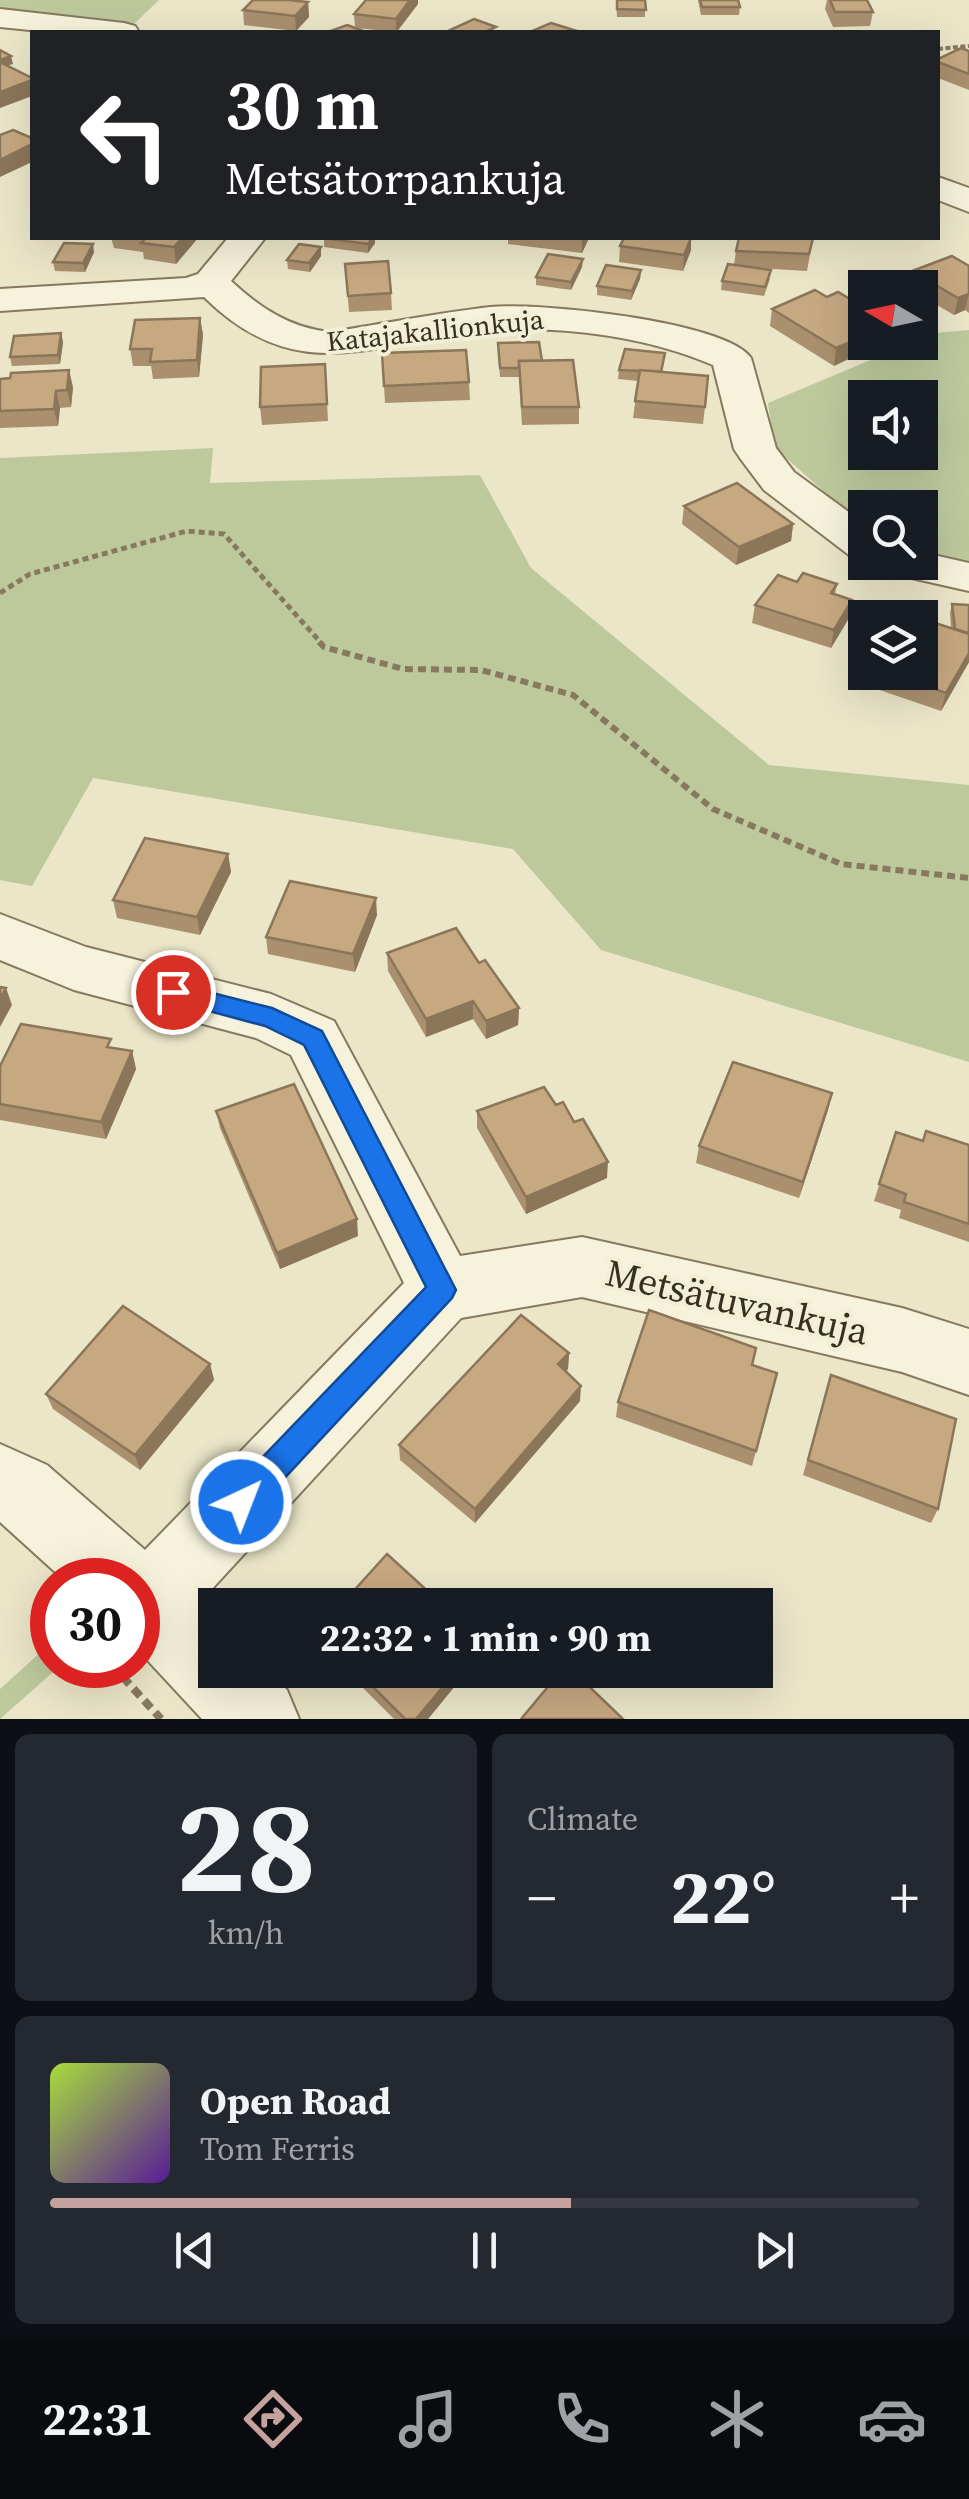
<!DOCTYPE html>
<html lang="en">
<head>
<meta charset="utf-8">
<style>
	:root { --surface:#171b24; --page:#242831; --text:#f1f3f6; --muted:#9ea1a6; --line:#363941; --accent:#c5a29e }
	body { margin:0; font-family:"Source Serif 4",serif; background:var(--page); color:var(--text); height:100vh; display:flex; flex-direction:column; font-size:38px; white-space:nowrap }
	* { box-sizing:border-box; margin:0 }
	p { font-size:32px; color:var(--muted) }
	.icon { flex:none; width:55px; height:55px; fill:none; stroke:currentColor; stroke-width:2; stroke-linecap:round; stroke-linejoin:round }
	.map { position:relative; height:1719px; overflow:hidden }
	.sheet { display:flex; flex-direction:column; gap:15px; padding:15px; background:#0d0f14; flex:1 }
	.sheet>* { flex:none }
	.guide { position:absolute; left:30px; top:30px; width:910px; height:210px; border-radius:0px; box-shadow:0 10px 40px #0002; background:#202124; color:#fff; overflow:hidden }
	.needle { width:65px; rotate:279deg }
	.tools { position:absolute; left:848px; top:270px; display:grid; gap:20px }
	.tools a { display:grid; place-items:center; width:90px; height:90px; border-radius:0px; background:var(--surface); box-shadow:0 10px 40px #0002; font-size:50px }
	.speed { position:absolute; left:30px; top:1558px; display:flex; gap:20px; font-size:50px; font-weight:700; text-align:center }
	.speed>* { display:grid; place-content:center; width:130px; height:130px; border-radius:50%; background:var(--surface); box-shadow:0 10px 40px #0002; line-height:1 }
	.speed .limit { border:15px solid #d22; background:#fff; color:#111 }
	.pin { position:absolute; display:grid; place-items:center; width:85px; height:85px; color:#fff; margin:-42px; border:5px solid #fff; border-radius:50%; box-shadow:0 2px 10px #0007 }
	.me { position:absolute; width:110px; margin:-55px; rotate:43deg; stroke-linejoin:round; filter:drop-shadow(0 0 8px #0008) }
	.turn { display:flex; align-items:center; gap:35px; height:210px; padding:0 30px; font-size:45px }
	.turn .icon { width:130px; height:130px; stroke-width:2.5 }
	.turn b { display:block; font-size:70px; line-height:85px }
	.big { font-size:75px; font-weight:700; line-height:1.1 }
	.sheet .card { flex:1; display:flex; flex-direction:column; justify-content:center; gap:15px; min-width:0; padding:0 35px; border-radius:15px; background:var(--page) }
	.sheet .dial { align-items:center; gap:0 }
	.dial b { font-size:130px; line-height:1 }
	.song { display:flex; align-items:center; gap:30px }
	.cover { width:120px; height:120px; border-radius:15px; background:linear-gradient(135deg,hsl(80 70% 55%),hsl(270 70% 35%)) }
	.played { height:10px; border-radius:5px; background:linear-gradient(90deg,var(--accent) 60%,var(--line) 60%) }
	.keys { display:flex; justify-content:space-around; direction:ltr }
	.heat { display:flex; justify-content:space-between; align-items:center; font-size:55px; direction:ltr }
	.sheet .tiles { flex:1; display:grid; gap:15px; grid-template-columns:1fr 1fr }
	.card:last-child { grid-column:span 2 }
	.trip { position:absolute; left:198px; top:1588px; width:575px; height:100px; border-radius:0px; background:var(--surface); box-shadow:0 10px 40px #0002; font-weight:700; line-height:100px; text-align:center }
	.tab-bar { display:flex; height:160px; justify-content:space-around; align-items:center; background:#090b0e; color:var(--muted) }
	.tab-bar .icon { width:70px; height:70px }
	.tab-bar .active { color:var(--accent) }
	.tab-bar b { font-size:45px; color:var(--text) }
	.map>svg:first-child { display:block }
	.green { fill:#bdc99d; fill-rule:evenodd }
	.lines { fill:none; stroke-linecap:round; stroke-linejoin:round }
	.minor-casing { stroke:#86795f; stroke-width:4 }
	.path-far3 { stroke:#86795f; stroke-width:4; stroke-dasharray:5 2.5; stroke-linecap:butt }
	.path-far2 { stroke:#86795f; stroke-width:5; stroke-dasharray:6 4; stroke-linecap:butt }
	.path-far1 { stroke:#86795f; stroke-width:6; stroke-dasharray:8 5; stroke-linecap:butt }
	.path { stroke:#86795f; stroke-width:8; stroke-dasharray:10 6; stroke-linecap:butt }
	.minor { fill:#f6f2db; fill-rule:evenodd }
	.wall { fill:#aa906f }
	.shaded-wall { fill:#8b765a }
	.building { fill:#c6a881; stroke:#8b765a; stroke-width:2.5 }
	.route { fill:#1a73e8; stroke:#114b97; stroke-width:2.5 }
	.labels { text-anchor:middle; stroke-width:8; stroke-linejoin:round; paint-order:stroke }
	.far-street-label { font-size:28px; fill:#382f21; stroke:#f3efd7 }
	.near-street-label { font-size:38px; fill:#382f21; stroke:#f3efd7 }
</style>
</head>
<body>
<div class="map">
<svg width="969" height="1719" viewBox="0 0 969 1719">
	<rect width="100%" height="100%" fill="#ebe6c8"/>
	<g class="green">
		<path d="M0 0H159L133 25 0 12Z"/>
		<path d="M969 330V564L920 550V508H865V528L774 447 768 403 935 333ZM865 398H920V452H865Z"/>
		<path d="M213 448 210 483 480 475 531 568 769 765 969 785V1062L601 950 513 849 93 778 32 886 0 880V458Z"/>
		<path d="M52 1642V1665H61L0 1719V1689Z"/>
	</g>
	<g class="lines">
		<g class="minor-casing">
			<g id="minor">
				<path d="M0 9 124 23 135 26 139 32H50L0 27Z"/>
				<path d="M938 177 969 188V212L938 200Z"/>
				<path d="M228 238H265L231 281C260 308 290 328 330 332 383 324 437 313 490 307 536 302 726 321 751 358L776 448 794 472 865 524V559L849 555 764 490 740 458 734 449 713 365C648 337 567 326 497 330 380 336 304 395 204 297L0 311V289L186 278 198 274Z"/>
				<path d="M920 552 969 563V591L885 572 878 562H920Z"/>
				<path d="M0 914 86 947 271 994 334 1021 460 1256 582 1237 902 1308 969 1329V1395L902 1372 582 1297 461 1318 200 1602 215 1617V1670H267L287 1690 299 1719H202L138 1650V1580H64L0 1522V1444L47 1465 145 1550 404 1283 291 1055 256 1038 74 990 0 960Z"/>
			</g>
		</g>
		<path class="path-far3" d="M938 49 969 46"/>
		<path class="path-far2" d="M0 593 30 574 187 531 224 534 322 644"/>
		<path class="path-far1" d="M319 642 324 647 403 669 481 670 573 695 713 809 841 864 969 878"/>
		<path class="path" d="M112 1665 161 1719"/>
		<use href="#minor" class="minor"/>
	</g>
	<g class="wall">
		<path d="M616 0H645V17H617Z"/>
		<path d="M698 0H738L740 7 739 15H701Z"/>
		<path d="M827 0H867L873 12 870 26 833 27 825 9Z"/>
		<path d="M308 2 309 17 296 31 244 25 243 10Z"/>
		<path d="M418 4 397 32 355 28 354 14Z"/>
		<path d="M969 51V90L938 78V59Z"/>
		<path d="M111 238H198L176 264 144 259 143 252 114 248Z"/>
		<path d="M324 238H375V243L368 253 324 247Z"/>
		<path d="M508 238H589L582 253 508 244Z"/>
		<path d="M813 238 807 271 758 268 770 279 764 296 721 290 722 281 734 265 736 251Z"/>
		<path d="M620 246 691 250 683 271 619 262Z"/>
		<path d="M321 247V256L310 272 288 269 287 260Z"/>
		<path d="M94 252 85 272 55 271 53 262Z"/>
		<path d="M345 264 391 293 392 310 349 312Z"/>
		<path d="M969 266V313L965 310 954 315 920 295V288H909L912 271Z"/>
		<path d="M582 267 571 290 536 285V277Z"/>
		<path d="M641 270 640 279 631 300 597 295V286Z"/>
		<path d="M827 297 865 308 834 366 770 326 772 309Z"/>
		<path d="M200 318 203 335 199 377 153 379 151 366H133L130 349Z"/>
		<path d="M61 333 63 342 60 364 12 366 10 357Z"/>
		<path d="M498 352 542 361 579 407V424L522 425 519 377H500Z"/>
		<path d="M382 353 469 382 470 400 385 403Z"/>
		<path d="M665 353 662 372 705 407 703 424 633 418 638 381 618 379 619 370Z"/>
		<path d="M325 364 328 421 262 425 260 407Z"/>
		<path d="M0 379 73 387 71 407 60 408 58 426 0 428Z"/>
		<path d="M684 506 793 524 791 541 736 565 682 524Z"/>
		<path d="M797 582 837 584 835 594 852 600 849 618 831 648 752 623 755 605Z"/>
		<path d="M952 604 969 662 941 711 868 686 871 672H920L951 628 950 613Z"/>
		<path d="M228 854 231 872 200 935 117 918 113 900Z"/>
		<path d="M377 915 355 972 268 954 266 937Z"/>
		<path d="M387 953 479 963 519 1008 518 1025 486 1039 473 1019 426 1037 388 971Z"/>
		<path d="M113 1048 132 1051 136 1069 106 1139 0 1120V1066Z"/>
		<path d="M556 1105 607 1178 526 1214 477 1128V1111Z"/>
		<path d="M828 1110 799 1198 696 1163 699 1146Z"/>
		<path d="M216 1111 358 1236 280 1269 220 1128Z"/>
		<path d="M896 1132 922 1141 969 1145V1242L899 1218 901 1210 874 1201Z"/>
		<path d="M569 1353 568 1369 565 1371 580 1401 475 1523 400 1460 399 1445Z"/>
		<path d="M210 1364 214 1380 140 1470 53 1409 46 1394Z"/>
		<path d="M752 1365 777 1373 752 1466 616 1417 618 1402Z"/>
		<path d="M831 1375 938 1509 931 1523 803 1475Z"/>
		<path d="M345 1670H468L428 1719H394Z"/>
	</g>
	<g class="shaded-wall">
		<path d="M410 0H418V4L396 32V19Z"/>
		<path d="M308 2 309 17 296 31 295 16Z"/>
		<path d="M11 56 13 64 0 68V60Z"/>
		<path d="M32 80V96L0 108V92Z"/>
		<path d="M32 144V162L0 177V160Z"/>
		<path d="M182 238H198L176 264 174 247Z"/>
		<path d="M372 238H375V243L368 253V244Z"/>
		<path d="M582 238H589L582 253Z"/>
		<path d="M691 238V250L683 271 684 255Z"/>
		<path d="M93 244 94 252 85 272 83 263Z"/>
		<path d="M321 247V256L310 272 309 263Z"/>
		<path d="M583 259 582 267 571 290V282Z"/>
		<path d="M641 270 640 279 631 300 632 291Z"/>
		<path d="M969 294 965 310 954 315 958 298Z"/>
		<path d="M200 318 203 335 199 377 197 360Z"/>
		<path d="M61 333 63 342 60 364 58 355Z"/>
		<path d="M865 336V342H885L834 366 836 348Z"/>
		<path d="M69 370 73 387 71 407 67 390Z"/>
		<path d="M56 391 60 408 58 426 54 409Z"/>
		<path d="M793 524 791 541 736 565 739 547Z"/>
		<path d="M852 600 849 618 831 648 834 630Z"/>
		<path d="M969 653V662L941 711 946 693Z"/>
		<path d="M228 854 231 872 200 935 197 917Z"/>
		<path d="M376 898 377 915 355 972 353 954Z"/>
		<path d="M6 988 12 1005 0 1027V999Z"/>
		<path d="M473 1001V1019L426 1037V1019Z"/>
		<path d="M519 1008 518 1025 486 1039V1021Z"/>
		<path d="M132 1051 136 1069 106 1139 101 1122Z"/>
		<path d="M832 1093 828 1110 799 1198 803 1182Z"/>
		<path d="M608 1162 607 1178 526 1214V1197Z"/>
		<path d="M357 1219 358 1236 280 1269 277 1253Z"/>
		<path d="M569 1353 568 1369 557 1380 558 1364Z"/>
		<path d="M210 1364 214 1380 140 1470 135 1455Z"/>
		<path d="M581 1386 580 1401 475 1523V1509Z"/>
		<path d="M457 1670H468L428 1719H416Z"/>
	</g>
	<g class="building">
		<path d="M253 0H288L308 2 295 16 243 10Z"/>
		<path d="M366 0H410L396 19 354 14Z"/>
		<path d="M617 0H645L646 10 617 9Z"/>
		<path d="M700 0H738L740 7H702Z"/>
		<path d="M830 0H867L873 12H835Z"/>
		<path d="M474 19 496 27 485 32H446Z"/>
		<path d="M551 23 580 32H530Z"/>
		<path d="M347 25 366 32H328Z"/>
		<path d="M961 48 969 51V74L938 62V59Z"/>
		<path d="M0 50 11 56 0 60Z"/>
		<path d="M0 62 32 78V80L0 92Z"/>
		<path d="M13 130 32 138V144L0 160V135Z"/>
		<path d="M146 238H182L174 247 141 243Z"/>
		<path d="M323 238H372L368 244Z"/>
		<path d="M624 238H691L684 255 620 246Z"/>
		<path d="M739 238H813L809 254 736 251Z"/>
		<path d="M64 243 93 244 83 263 53 262Z"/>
		<path d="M299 244 321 247 309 263 287 260Z"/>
		<path d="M548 254 583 259 571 282 536 277Z"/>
		<path d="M952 256 969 266V294L958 298 912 271Z"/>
		<path d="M388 261 391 293 348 296 345 264Z"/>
		<path d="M728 264 771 270 765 287 722 281Z"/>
		<path d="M606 265 641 270 632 291 597 286Z"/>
		<path d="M815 290 827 297 838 292 865 308V336L836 348 772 309Z"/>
		<path d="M200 318 197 360 150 362 152 349H130L135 320Z"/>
		<path d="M61 333 58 355 10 357 14 336Z"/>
		<path d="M539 342 542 361H519V368H500L498 343Z"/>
		<path d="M625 349 665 353 661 372 619 370Z"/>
		<path d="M466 350 469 382 384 386 382 353Z"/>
		<path d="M573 360 579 407H522L519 361Z"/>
		<path d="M325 364 327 404 260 407 261 367Z"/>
		<path d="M69 370 67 390 56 391 54 409 0 411V379L10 378 11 373Z"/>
		<path d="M640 370 708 376 705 407 635 401Z"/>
		<path d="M737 483 793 524 739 547 684 506Z"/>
		<path d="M803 573 837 584 831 593 852 600 834 630 755 605 778 575 797 582Z"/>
		<path d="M952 604 969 605V633L955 629Z"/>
		<path d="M907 613 920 618H905Z"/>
		<path d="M920 618 969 634V653L946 693 886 672H920Z"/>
		<path d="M145 838 228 854 197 917 113 900Z"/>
		<path d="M290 881 376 898 353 954 266 937Z"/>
		<path d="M456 928 479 963 485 960 519 1008 486 1021 473 1001 426 1019 387 953Z"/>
		<path d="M0 987 6 988 0 999Z"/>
		<path d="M21 1024 111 1039 107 1047 132 1051 101 1122 0 1104V1066Z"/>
		<path d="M733 1062 832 1093 803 1182 699 1146Z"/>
		<path d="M294 1084 357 1219 277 1253 216 1111Z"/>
		<path d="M544 1087 556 1105 563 1102 574 1122 583 1119 608 1162 526 1197 477 1111Z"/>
		<path d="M926 1131 969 1145V1224L904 1202 906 1194 879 1184 896 1132 923 1141Z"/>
		<path d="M123 1306 210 1364 135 1455 46 1394Z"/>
		<path d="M649 1310 756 1348 752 1365 777 1373 756 1451 618 1402Z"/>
		<path d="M521 1315 569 1353 558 1364 581 1386 475 1509 399 1445Z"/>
		<path d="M831 1375 956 1419 938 1509 808 1460Z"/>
		<path d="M387 1554 443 1605H341Z"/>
		<path d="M356 1670H457L416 1719H405Z"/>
		<path d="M562 1670H572L623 1719H521Z"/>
	</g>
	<path class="route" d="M173 983 272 1008 322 1031 456 1290 452 1298 252 1513 241 1518 230 1513 226 1502 230 1491 426 1287 304 1045 265 1026 164 999 161 992 164 986Z"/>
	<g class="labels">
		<g class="far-street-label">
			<text transform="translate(435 330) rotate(-6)" y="10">Katajakallionkuja</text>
		</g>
		<g class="near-street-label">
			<text transform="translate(737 1302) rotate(13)" y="13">Metsätuvankuja</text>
		</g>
	</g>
</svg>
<div class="tools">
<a><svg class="needle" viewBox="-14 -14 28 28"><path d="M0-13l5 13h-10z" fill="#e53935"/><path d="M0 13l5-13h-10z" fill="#9ea1a6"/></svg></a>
<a><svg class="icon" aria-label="sound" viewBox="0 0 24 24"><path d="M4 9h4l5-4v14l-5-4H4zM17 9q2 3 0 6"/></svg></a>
<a><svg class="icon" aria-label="search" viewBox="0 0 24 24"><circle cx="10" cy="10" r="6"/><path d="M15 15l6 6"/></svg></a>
<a><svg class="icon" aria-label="layers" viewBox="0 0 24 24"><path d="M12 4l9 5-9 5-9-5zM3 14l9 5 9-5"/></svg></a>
</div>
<div class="speed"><div class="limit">30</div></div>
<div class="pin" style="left:173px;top:992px;background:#d93025"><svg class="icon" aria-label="arrive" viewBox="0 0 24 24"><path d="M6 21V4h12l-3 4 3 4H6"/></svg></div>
<svg class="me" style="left:241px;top:1502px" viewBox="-20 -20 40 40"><circle r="17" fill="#1a73e8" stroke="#fff" stroke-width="3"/><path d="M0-11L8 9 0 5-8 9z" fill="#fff"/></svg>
<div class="trip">22:32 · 1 min · 90 m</div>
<div class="guide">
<div class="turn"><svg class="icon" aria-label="left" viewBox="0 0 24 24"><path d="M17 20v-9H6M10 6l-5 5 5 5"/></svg><div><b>30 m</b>Metsätorpankuja</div></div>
</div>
</div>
<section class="sheet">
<div class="tiles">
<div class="card dial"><b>28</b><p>km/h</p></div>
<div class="card"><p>Climate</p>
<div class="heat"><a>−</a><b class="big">22°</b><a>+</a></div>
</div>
<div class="card">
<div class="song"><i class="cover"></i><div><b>Open Road</b><p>Tom Ferris</p></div></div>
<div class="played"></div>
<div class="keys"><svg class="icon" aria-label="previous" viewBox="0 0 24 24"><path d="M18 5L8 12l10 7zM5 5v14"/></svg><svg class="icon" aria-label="pause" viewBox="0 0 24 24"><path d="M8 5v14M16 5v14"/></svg><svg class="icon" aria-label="next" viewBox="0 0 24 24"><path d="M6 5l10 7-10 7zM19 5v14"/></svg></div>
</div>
</div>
</section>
<nav class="tab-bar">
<b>22:31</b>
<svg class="icon active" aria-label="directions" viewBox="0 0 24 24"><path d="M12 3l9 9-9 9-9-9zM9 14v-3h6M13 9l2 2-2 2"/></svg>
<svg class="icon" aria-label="music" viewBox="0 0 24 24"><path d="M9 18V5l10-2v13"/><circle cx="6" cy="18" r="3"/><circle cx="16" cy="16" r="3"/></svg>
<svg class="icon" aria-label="phone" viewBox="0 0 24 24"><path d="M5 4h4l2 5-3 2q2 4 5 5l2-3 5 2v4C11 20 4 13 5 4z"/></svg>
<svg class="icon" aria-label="climate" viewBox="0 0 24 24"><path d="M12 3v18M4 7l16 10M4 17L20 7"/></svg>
<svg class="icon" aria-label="car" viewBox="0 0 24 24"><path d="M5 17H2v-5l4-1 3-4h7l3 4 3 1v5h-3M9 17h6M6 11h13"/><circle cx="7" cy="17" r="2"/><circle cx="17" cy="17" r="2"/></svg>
</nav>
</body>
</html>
